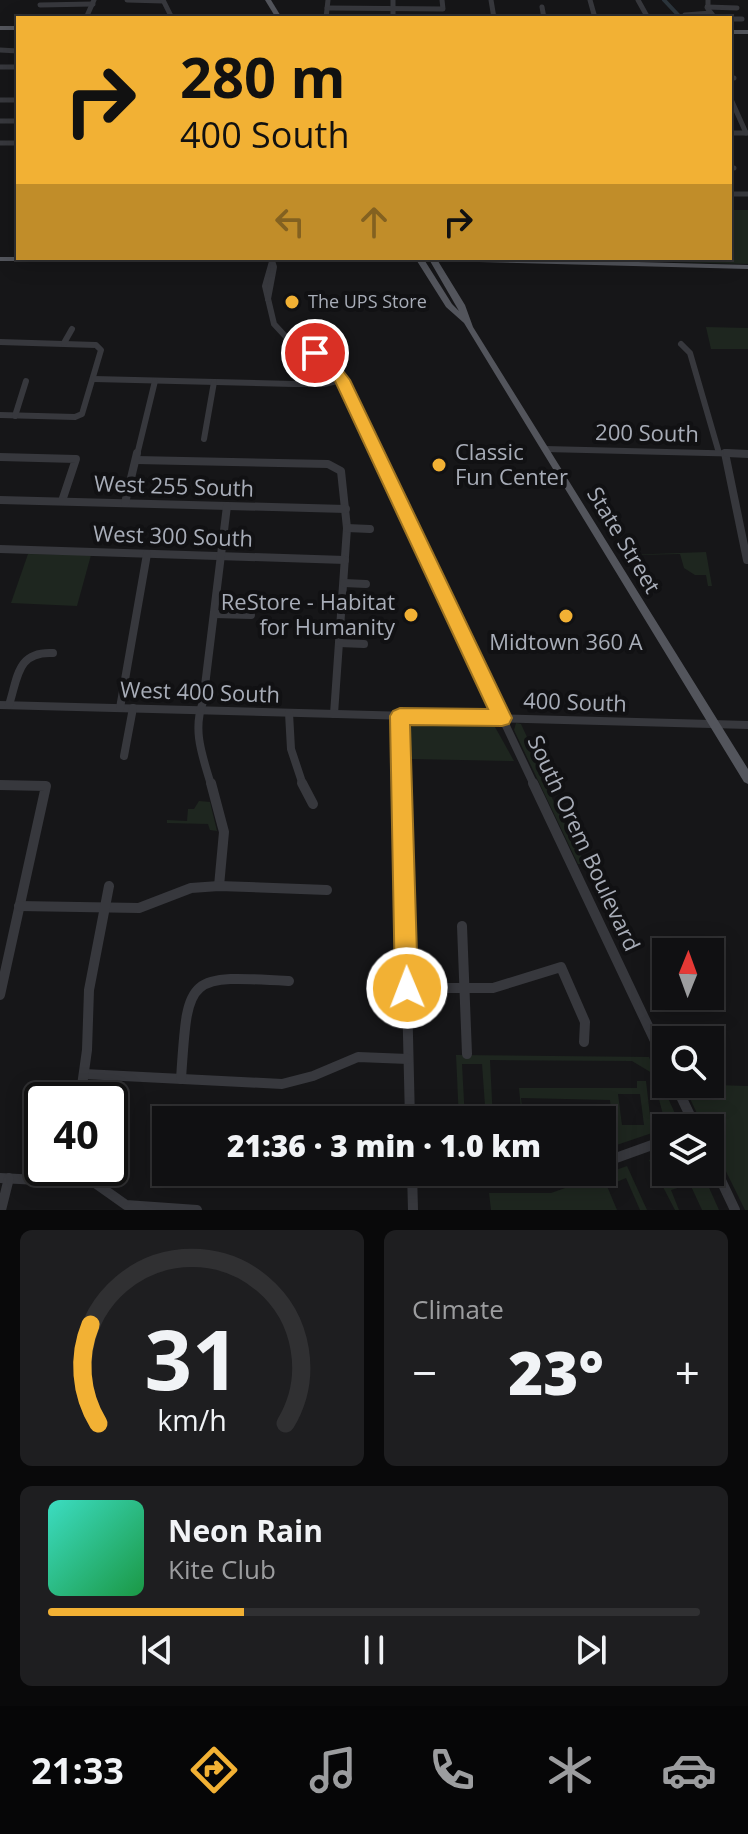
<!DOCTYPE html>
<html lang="en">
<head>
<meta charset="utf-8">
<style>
	:root { --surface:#101012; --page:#1e1e20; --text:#f1f3f6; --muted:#9c9d9f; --line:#303032; --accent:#f2b134 }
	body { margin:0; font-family:"Open Sans",sans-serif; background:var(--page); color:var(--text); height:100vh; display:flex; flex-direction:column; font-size:30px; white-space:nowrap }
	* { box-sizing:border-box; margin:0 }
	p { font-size:26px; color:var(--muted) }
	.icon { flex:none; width:44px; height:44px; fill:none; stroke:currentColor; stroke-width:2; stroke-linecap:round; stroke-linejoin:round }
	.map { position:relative; height:1210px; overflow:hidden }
	.side { display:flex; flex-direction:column; gap:20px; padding:20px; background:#09090a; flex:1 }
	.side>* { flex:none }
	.banner { position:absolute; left:16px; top:16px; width:716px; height:244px; border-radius:0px; box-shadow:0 4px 20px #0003,0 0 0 2px var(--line); background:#f2b134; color:#111; overflow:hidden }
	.needle { width:52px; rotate:1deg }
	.controls { position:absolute; left:652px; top:938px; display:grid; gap:16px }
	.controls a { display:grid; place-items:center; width:72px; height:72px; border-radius:0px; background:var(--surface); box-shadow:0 4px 20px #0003,0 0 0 2px var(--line); font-size:40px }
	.speed { position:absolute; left:24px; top:1082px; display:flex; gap:16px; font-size:40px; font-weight:700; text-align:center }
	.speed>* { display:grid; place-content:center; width:104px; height:104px; border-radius:50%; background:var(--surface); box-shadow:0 4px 20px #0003,0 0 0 2px var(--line); line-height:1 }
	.speed .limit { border:4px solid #111; border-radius:12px; background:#fff; color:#111 }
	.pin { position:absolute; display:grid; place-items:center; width:68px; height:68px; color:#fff; margin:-34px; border:4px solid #fff; border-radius:50%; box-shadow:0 2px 8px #0007 }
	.me { position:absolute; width:88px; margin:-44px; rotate:359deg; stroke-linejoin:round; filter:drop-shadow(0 0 6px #0008) }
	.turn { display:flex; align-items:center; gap:28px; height:168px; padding:0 32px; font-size:36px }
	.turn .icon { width:104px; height:104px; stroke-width:2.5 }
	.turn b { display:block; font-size:56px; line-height:68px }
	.lanes { display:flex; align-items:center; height:76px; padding:0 32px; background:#0003; justify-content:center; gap:40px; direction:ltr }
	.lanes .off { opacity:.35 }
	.big { font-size:60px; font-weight:800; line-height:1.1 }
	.side .card { flex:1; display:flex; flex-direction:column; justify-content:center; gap:12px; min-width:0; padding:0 28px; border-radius:12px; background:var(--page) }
	.side .dial { align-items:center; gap:0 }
	.dial svg { height:208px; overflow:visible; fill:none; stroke:var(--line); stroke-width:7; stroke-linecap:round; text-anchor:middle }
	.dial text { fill:var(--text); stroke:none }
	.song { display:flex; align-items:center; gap:24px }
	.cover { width:96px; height:96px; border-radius:12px; background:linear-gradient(135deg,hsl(170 70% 55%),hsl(140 70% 35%)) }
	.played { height:8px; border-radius:4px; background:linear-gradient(90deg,var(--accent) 30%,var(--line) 30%) }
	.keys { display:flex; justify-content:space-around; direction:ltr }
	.heat { display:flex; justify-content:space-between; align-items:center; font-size:44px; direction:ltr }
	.side .tiles { flex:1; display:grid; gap:20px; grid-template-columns:1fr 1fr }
	.card:last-child { grid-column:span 2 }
	.trip { position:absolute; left:152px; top:1106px; width:464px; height:80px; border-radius:0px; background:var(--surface); box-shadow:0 4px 20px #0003,0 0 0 2px var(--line); font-weight:800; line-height:80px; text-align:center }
	.tab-bar { display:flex; height:128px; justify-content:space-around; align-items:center; background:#060607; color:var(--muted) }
	.tab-bar .icon { width:56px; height:56px }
	.tab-bar .selected { color:var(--accent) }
	.tab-bar b { font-size:36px; color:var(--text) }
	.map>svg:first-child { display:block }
	.green { fill:#1e261f; fill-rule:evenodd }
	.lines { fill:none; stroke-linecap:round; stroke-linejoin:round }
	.canal { stroke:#2c353c; stroke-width:4 }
	.minor-far3 { stroke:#37383d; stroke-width:5 }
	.minor-far2 { stroke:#37383d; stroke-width:6 }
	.minor-far1 { stroke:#37383d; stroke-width:8 }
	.minor { stroke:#37383d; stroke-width:10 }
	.major { fill:#53555c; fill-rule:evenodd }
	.route { fill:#f2b134; stroke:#9d7322; stroke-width:2 }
	.poi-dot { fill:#f2b134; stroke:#111113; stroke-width:3 }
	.labels { text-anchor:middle; stroke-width:8; stroke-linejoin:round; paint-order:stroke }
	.far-poi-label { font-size:18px; fill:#a8adb8; stroke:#111113; text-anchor:start }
	.street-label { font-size:22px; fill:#a8adb8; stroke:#111113 }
	.poi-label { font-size:22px; fill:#a8adb8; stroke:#111113; text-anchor:start }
</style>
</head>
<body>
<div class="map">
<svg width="748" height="1210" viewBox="0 0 748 1210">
	<rect width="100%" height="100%" fill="#161618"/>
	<g class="green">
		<path d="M730 210H748V264L506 258H730Z"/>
		<path d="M706 327 748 328V349H711Z"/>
		<path d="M706 552 712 586H708L706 575H695L684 568 680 554 638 555 641 573 637 574 625 555Z"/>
		<path d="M28 554 91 555 77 606 11 603Z"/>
		<path d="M516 723 521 724 543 772H549L551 796 585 864H578L514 730Z"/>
		<path d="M415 724 495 727 514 761 411 759 410 728Z"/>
		<path d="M199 801 210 802 217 831 210 830 208 824 167 823V820L187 821 188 809H194Z"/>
		<path d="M456 1055 649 1057 679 1122 666 1126 652 1073 632 1061 490 1060 493 1120H486L482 1064H462L465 1120H459Z"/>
		<path d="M637 1081H646L652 1133 602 1150V1120H522L519 1088H637ZM618 1094H640L644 1125H622ZM521 1098 610 1100 612 1119 523 1117Z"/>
		<path d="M683 1084 748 1086V1210H745L710 1139V1128H704Z"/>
		<path d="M666 1153V1172H702L719 1210H702L690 1184 671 1190 679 1210H675L649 1160Z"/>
		<path d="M627 1166 647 1210H640L626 1178 607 1186 617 1210H491L489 1193H551Z"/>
	</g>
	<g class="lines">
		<path class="canal" d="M664 0 681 18"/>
		<g class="minor-far3">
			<path d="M127 0 163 1"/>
			<path d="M163 0 172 18"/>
			<path d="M393 0V18"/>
			<path d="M491 0 494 18"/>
			<path d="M590 0 595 18"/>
			<path d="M638 0 648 18"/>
			<path d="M708 0V9L715 18"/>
			<path d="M40 5 93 4"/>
			<path d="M542 7 544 18"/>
			<path d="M707 7 737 8"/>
			<path d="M327 8 443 9 442 0"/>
			<path d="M685 15 711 13"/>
			<path d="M86 18 94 0"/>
			<path d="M326 18 328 0"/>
			<path d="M730 19H742"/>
			<path d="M0 50 18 51"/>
			<path d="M0 67H18"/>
			<path d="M730 78H734"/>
			<path d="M730 97 746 133"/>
			<path d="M0 100H18"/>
			<path d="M0 121H18"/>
			<path d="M730 133H748"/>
			<path d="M0 143H18"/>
			<path d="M730 168H734"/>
			<path d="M730 194H748"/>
		</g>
		<g class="minor-far2">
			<path d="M273 258 265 286 274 324 287 338 326 361 342 380 378 455"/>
			<path d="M268 299 274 267 272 261"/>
			<path d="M0 342 96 345 101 350 82 414 75 417 0 415"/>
			<path d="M64 343 72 329"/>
			<path d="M681 344 690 353 719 453"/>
			<path d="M94 379 294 384H324L342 380"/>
			<path d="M15 416 26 381"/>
			<path d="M204 439 214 382"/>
			<path d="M545 449 748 454"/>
			<path d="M137 455 155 381"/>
		</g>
		<g class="minor-far1">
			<path d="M377 453 534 785"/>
			<path d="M725 453 747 560"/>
			<path d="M727 453 748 454"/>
			<path d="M0 457 76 459 62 501"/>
			<path d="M136 460 328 464 341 471 347 528 334 714"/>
			<path d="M0 500 346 509"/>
			<path d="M125 503 137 453"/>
			<path d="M347 528 370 529"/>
			<path d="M0 549 345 560"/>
			<path d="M344 583 366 584"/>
			<path d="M214 614 251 615"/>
			<path d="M339 643 364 644"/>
			<path d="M0 705 748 725"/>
			<path d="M9 705C18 677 17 651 53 653"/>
			<path d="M120 708 147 554"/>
			<path d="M289 713 291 749 303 785"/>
			<path d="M400 716 402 785"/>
			<path d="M124 756 133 708"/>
			<path d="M0 785H23"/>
			<path d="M211 785C203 757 192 731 203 702L227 506"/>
		</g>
		<g class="minor">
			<path d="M211 783 224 832 219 886"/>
			<path d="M302 783 313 804"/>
			<path d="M402 783 410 1120"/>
			<path d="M533 783 666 1064"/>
			<path d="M0 785 46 786 0 995"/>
			<path d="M19 906 139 908 191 888 219 886 327 890"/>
			<path d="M462 926 467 1054"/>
			<path d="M407 988H493L561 967 585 1022 584 1042"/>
			<path d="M84 1074 282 1084 313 1076 358 1057 408 1059"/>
			<path d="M181 1079C188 975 185 975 289 981"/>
			<path d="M675 1084 696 1128"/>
			<path d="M80 1100 87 1050 89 990 109 886"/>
			<path d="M710 1157 735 1210"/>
			<path d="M602 1163 666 1140"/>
			<path d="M412 1172 413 1210"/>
			<path d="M0 1178 95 1183 126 1205 197 1210"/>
			<path d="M412 1180 526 1182 578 1172"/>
			<path d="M1 1210 9 1178"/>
		</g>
		<g class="major">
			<path d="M265 0H271L282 18H276Z"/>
			<rect x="0" y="26" width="18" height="4"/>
			<rect x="730" y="30" width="18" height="4"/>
			<path d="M0 257 491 258 748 265V269L438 261 465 305 473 327 748 769V784L744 782 464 323 446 307 417 261H0ZM425 261H430L459 311 452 304Z"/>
		</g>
	</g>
	<path class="route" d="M315 348 332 357 350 380 512 718 509 724 502 726 410 725 418 988 415 996 407 1000 398 996 395 988 390 716 393 711 400 708 488 709 335 381 308 353Z"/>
	<g class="poi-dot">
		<circle cx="292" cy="302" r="8"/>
		<circle cx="439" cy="465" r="8"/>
		<circle cx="411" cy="615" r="8"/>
		<circle cx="566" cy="616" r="8"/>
	</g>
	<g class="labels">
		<g class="far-poi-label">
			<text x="308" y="308">The UPS Store</text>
		</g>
		<g class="street-label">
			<text transform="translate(647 433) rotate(1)" y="8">200 South</text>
			<text transform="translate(174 486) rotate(2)" y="8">West 255 South</text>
			<text transform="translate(173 536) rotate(2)" y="8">West 300 South</text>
			<text transform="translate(624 540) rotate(59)" y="8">State Street</text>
			<text transform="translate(200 692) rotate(2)" y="8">West 400 South</text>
			<text transform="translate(575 702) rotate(2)" y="8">400 South</text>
			<text transform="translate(584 843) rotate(65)" y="8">South Orem Boulevard</text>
		</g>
		<g class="poi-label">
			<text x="455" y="460">Classic<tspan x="455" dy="25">Fun Center</tspan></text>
			<text x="395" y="610" text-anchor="end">ReStore - Habitat<tspan x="395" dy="25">for Humanity</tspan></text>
			<text x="566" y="650" text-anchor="middle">Midtown 360 A</text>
		</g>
	</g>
</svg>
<div class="controls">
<a><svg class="needle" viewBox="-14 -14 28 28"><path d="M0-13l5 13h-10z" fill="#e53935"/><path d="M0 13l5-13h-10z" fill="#9c9d9f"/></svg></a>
<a><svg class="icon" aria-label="search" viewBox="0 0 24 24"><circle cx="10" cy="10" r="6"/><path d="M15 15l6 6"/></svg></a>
<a><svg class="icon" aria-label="layers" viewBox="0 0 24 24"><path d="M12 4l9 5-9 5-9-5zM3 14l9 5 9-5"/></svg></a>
</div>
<div class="speed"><div class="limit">40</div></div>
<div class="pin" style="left:315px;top:353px;background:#d93025"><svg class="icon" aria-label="arrive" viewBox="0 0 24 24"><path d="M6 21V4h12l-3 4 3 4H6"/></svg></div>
<svg class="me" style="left:407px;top:988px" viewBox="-20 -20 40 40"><circle r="17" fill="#f2b134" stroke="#fff" stroke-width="3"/><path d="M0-11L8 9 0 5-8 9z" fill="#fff"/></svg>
<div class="trip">21:36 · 3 min · 1.0 km</div>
<div class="banner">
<div class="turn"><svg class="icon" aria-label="right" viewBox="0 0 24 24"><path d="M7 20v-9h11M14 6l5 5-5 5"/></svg><div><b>280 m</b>400 South</div></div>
<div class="lanes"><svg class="icon off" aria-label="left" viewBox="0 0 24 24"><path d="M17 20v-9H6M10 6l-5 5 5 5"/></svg><svg class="icon off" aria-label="ahead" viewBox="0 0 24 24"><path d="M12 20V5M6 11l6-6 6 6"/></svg><svg class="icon" aria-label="right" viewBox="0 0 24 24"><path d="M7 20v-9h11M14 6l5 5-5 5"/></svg></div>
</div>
</div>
<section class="side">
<div class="tiles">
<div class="card dial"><svg viewBox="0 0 100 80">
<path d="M14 69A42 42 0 1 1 86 69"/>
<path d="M14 69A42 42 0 0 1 11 31" stroke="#f2b134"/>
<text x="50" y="56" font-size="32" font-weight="700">31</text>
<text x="50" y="72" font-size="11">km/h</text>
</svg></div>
<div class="card"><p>Climate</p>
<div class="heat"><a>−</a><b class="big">23°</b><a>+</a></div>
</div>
<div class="card">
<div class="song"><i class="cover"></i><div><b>Neon Rain</b><p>Kite Club</p></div></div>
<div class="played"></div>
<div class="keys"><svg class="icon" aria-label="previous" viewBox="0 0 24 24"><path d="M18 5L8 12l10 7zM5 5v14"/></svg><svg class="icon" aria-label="pause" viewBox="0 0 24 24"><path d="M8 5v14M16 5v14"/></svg><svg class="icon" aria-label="next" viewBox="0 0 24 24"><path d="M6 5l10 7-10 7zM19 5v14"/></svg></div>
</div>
</div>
</section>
<nav class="tab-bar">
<b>21:33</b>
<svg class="icon selected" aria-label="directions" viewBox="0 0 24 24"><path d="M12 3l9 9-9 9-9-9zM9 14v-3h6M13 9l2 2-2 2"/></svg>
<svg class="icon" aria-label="music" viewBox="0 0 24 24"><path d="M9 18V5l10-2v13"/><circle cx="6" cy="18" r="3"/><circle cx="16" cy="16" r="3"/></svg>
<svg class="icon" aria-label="phone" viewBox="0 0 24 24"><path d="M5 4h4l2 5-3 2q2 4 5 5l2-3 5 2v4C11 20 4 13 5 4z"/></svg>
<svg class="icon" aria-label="climate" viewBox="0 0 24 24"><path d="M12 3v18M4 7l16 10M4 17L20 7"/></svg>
<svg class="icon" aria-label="car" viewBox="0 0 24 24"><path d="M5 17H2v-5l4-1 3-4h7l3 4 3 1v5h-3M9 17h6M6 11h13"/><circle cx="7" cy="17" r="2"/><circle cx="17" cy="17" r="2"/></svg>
</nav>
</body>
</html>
